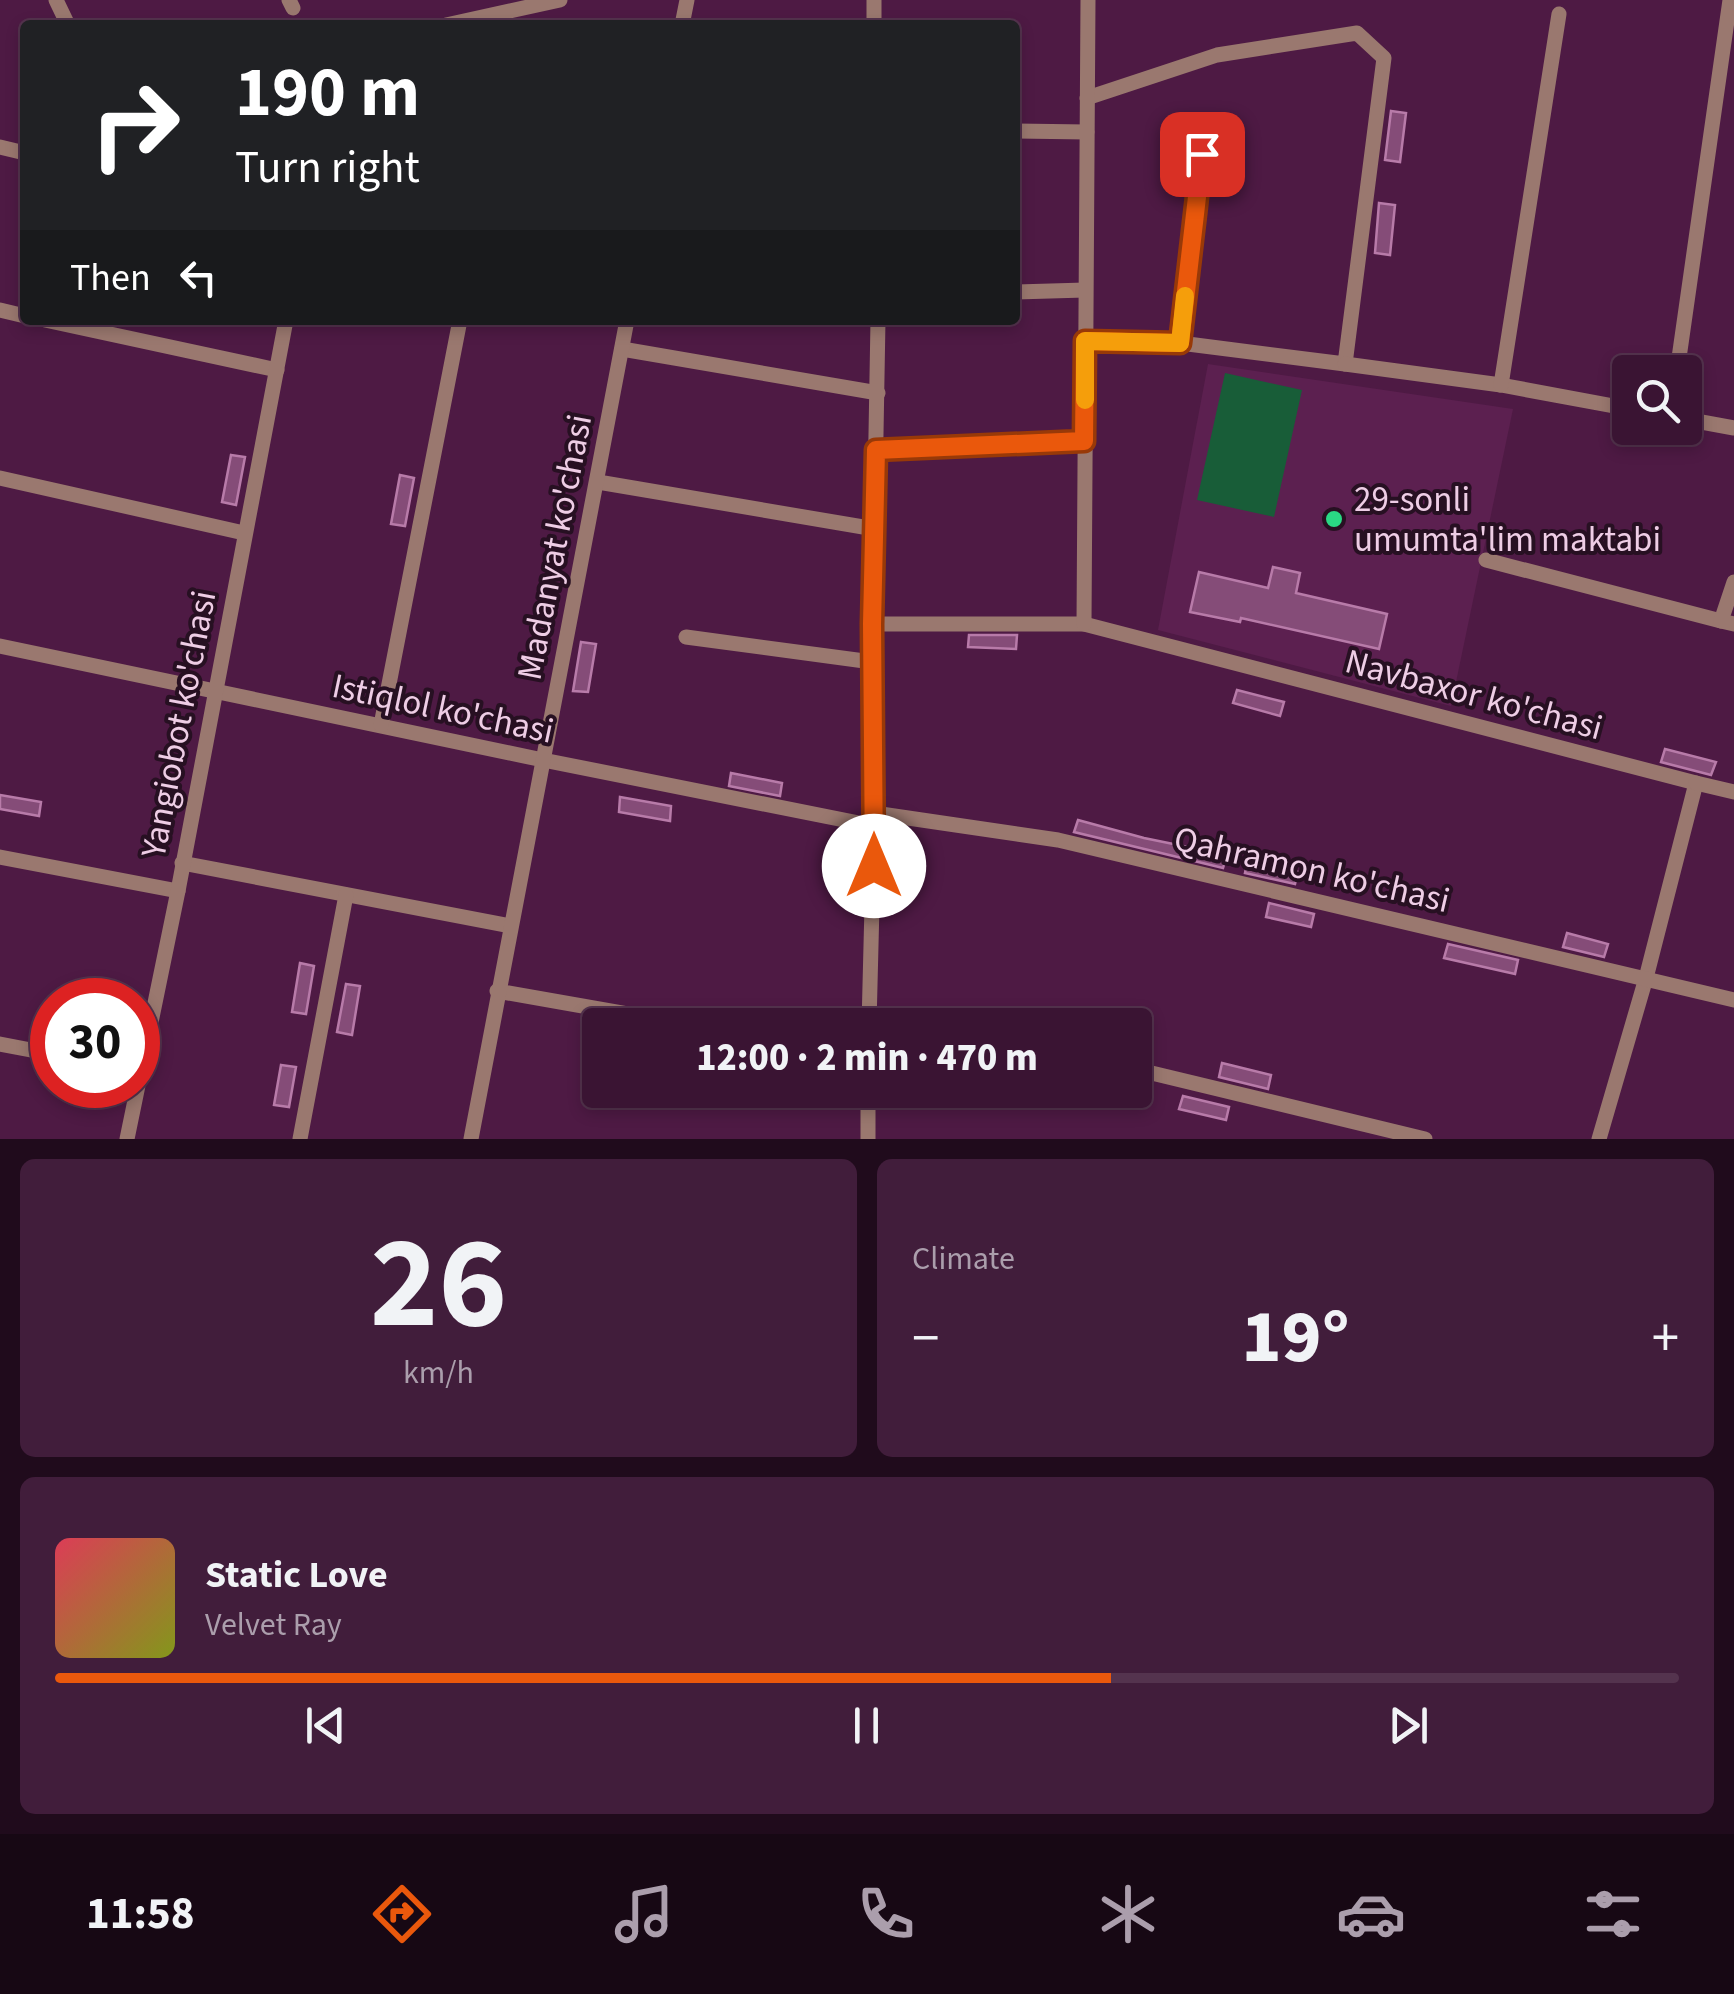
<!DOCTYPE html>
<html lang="en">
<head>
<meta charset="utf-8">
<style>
	:root { --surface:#3a1433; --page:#411d3b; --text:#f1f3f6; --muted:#ab9eac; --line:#54334e; --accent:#ea580c }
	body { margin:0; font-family:"Source Sans 3",sans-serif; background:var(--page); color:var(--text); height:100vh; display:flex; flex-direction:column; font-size:38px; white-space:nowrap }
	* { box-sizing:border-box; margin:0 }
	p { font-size:32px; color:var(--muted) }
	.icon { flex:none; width:55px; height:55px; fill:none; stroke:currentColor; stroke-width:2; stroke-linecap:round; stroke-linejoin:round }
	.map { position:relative; height:1139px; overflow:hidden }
	.panel { display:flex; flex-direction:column; gap:20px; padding:20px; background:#200b1c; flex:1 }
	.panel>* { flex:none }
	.top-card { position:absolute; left:20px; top:20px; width:1000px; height:305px; border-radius:10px; box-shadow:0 5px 15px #0003,0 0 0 2px var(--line); background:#202124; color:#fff; overflow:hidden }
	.fabs { position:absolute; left:1612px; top:355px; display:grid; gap:20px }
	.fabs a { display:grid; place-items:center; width:90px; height:90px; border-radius:10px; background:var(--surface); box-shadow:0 5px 15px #0003,0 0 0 2px var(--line); font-size:50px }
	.speed { position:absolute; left:30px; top:978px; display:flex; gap:20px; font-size:50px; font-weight:700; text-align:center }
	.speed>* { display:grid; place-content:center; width:130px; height:130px; border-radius:50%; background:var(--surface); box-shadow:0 5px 15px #0003,0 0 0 2px var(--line); line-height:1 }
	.speed .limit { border:15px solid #d22; background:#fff; color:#111 }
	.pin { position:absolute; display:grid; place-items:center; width:85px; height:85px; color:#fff; margin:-42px; border-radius:20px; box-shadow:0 5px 15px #0006 }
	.me { position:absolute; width:110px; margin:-55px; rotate:0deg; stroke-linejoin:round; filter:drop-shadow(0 0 8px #0008) }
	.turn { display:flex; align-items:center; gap:35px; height:210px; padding:0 50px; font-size:45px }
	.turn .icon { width:130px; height:130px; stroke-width:2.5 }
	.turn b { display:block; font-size:70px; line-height:85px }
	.then { display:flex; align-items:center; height:95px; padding:0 50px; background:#0003; gap:20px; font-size:38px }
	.big { font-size:75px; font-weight:800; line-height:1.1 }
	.panel .widget { flex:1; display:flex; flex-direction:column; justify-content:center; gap:15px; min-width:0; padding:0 35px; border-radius:15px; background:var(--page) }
	.panel .dial { align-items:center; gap:0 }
	.dial b { font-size:130px; line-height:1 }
	.song { display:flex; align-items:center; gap:30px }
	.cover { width:120px; height:120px; border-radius:15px; background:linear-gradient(135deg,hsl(350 70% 55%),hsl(70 70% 35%)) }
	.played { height:10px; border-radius:5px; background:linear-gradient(90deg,var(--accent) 65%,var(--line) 65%) }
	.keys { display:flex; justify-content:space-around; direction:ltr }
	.heat { display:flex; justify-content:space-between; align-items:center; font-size:55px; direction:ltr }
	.panel .tiles { flex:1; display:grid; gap:20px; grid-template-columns:1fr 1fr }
	.widget:last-child { grid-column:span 2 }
	.trip { position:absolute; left:582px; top:1008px; width:570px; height:100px; border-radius:10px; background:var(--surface); box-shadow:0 5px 15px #0003,0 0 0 2px var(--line); font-weight:800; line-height:100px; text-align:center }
	.tabs { display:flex; height:160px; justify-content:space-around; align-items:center; background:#170814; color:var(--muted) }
	.tabs .icon { width:70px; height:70px }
	.tabs .on { color:var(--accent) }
	.tabs b { font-size:45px; color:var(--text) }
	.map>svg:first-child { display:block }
	.built { fill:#5c2050 }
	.green { fill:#185d38 }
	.building { fill:#854c78; stroke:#b87ba9; stroke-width:2.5 }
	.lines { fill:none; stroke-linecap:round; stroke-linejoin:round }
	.minor { stroke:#9a786f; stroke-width:15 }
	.route-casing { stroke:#983908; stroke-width:25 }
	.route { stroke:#ea580c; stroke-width:18 }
	.slow { stroke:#f59e0b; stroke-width:18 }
	.poi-dot { fill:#2ad884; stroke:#271022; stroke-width:4 }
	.labels { text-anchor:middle; stroke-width:8; stroke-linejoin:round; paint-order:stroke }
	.poi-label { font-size:35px; fill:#eecde5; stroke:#271022; text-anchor:start }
	.street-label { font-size:35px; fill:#eecde5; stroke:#271022 }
</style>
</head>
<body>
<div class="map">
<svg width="1734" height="1139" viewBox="0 0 1734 1139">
	<rect width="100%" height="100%" fill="#4e1a44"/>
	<path class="built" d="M1208 364 1513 409 1451 706 1158 630Z"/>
	<path class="green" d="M1225 373 1302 390 1274 517 1197 500Z"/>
	<g class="building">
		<path d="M1391 111 1406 113 1400 162 1385 160Z"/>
		<path d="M1379 203 1395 205 1390 255 1375 253Z"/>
		<path d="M231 455 245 457 236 505 222 502Z"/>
		<path d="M400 475 414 478 405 526 391 524Z"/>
		<path d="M1273 567 1300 573 1296 593 1387 614 1379 649 1241 618 1240 622 1190 612 1199 572 1268 588Z"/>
		<path d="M969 635H1017L1016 649 968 647Z"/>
		<path d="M581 642 596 644 588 692 573 691Z"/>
		<path d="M1237 690 1284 702 1280 716 1233 703Z"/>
		<path d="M1665 749 1716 762 1711 775 1661 762Z"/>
		<path d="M731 773 782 783 780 796 729 786Z"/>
		<path d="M0 795 41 802 39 816 0 809Z"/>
		<path d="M620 797 671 806 670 821 619 812Z"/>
		<path d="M1078 820 1144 838 1227 855 1223 868 1074 832Z"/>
		<path d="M1248 859 1298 872 1295 884 1245 873Z"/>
		<path d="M1269 903 1314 914 1311 927 1266 917Z"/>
		<path d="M1567 933 1608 944 1604 957 1563 947Z"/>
		<path d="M1448 944 1518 960 1515 974 1444 958Z"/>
		<path d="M300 963 314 966 306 1014 292 1012Z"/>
		<path d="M346 984 360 986 352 1035 337 1032Z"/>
		<path d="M1222 1063 1271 1075 1268 1089 1219 1077Z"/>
		<path d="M281 1065 296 1067 289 1107 274 1105Z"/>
		<path d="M1183 1096 1229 1107 1226 1120 1179 1109Z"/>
	</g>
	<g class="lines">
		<g class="minor">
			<path d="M56 0 68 25"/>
			<path d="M289 0 293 8"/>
			<path d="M874 0V25"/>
			<path d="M446 25 560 0"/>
			<path d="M682 25 687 0"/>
			<path d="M1087 98 1217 55 1357 33 1384 58 1345 364 1180 343 1202 155"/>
			<path d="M1015 131 1087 132"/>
			<path d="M0 147 25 153"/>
			<path d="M1015 292 1085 290"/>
			<path d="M0 310 25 316"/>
			<path d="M45 320 277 370"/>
			<path d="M1085 341 1180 343"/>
			<path d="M622 349 878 393"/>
			<path d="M1345 364 1501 385 1630 409"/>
			<path d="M1677 372 1730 0"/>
			<path d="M1501 385 1559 14"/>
			<path d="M1685 419 1734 428"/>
			<path d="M877 451 1085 441"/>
			<path d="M0 478 244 533"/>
			<path d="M598 482 875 529"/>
			<path d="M1486 560 1721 621"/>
			<path d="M1734 582 1721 621 1734 624"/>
			<path d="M872 624H1084L1696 783 1646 978 1599 1139"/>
			<path d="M1084 624 1088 0"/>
			<path d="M686 637 872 662"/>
			<path d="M0 646 543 760 874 826"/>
			<path d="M381 725 460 320"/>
			<path d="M1696 783 1734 792"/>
			<path d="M874 813 1058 840 1734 1000"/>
			<path d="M0 857 178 891"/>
			<path d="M182 863 510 926"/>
			<path d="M497 991 690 1025"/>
			<path d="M869 1025 874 826 872 662 878 320"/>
			<path d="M0 1044 52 1054"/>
			<path d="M1135 1069 1425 1139"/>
			<path d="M127 1139 178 891 286 320"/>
			<path d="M300 1139 346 895"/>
			<path d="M471 1139 627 320"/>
			<path d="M868 1139V1090"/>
		</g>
	</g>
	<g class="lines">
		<g class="route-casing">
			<path id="route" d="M874 866 872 624 876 450 1084 441 1085 341 1180 343 1202 154"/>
		</g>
		<use href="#route" class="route"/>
		<path class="slow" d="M1085 400V341L1180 343 1185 296"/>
	</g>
	<circle class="poi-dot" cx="1334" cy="519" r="10"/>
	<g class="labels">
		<g class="poi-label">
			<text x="1354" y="511">29-sonli<tspan x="1354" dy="40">umumta'lim maktabi</tspan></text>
		</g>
		<g class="street-label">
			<text transform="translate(554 547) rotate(-79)" y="12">Madanyat ko'chasi</text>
			<text transform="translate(1474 694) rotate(15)" y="12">Navbaxor ko'chasi</text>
			<text transform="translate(443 708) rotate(12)" y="12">Istiqlol ko'chasi</text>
			<text transform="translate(178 724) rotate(-79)" y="12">Yangiobot ko'chasi</text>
			<text transform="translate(1312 869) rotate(13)" y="12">Qahramon ko'chasi</text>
		</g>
	</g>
</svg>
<div class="fabs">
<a><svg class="icon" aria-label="search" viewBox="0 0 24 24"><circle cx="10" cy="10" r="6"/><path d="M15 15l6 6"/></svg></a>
</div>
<div class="speed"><div class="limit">30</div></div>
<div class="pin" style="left:1202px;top:154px;background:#d93025"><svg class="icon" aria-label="arrive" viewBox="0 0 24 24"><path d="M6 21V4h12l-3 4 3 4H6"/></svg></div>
<svg class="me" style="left:874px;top:866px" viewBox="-20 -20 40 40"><circle r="19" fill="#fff"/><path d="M0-13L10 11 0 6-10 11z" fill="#ea580c"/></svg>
<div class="trip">12:00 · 2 min · 470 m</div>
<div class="top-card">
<div class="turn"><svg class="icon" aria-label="right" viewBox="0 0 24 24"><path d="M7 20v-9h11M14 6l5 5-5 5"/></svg><div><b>190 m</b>Turn right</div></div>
<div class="then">Then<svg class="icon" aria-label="left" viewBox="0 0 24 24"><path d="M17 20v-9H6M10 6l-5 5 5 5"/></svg></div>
</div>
</div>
<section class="panel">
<div class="tiles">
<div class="widget dial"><b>26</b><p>km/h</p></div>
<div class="widget"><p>Climate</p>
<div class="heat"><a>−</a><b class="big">19°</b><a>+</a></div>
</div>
<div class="widget">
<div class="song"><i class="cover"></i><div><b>Static Love</b><p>Velvet Ray</p></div></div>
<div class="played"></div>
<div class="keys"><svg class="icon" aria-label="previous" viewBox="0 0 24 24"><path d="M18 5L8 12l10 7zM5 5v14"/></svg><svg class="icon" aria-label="pause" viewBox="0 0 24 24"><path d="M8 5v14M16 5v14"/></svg><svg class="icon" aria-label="next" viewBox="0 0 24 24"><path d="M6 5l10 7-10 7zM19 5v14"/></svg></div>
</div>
</div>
</section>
<nav class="tabs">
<b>11:58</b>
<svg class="icon on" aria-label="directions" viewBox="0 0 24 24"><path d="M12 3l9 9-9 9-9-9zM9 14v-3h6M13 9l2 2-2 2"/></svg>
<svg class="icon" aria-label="music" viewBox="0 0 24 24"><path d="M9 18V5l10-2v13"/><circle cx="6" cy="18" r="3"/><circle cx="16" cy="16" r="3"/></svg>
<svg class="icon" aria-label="phone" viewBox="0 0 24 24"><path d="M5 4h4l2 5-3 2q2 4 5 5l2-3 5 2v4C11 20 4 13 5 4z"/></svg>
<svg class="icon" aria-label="climate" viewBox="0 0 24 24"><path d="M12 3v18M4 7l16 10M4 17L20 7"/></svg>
<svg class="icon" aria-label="car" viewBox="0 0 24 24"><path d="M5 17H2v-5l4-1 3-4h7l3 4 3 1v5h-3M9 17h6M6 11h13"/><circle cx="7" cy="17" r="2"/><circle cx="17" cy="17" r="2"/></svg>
<svg class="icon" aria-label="filters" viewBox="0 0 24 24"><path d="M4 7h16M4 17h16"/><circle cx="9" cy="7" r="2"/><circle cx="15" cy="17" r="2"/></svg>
</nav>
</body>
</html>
